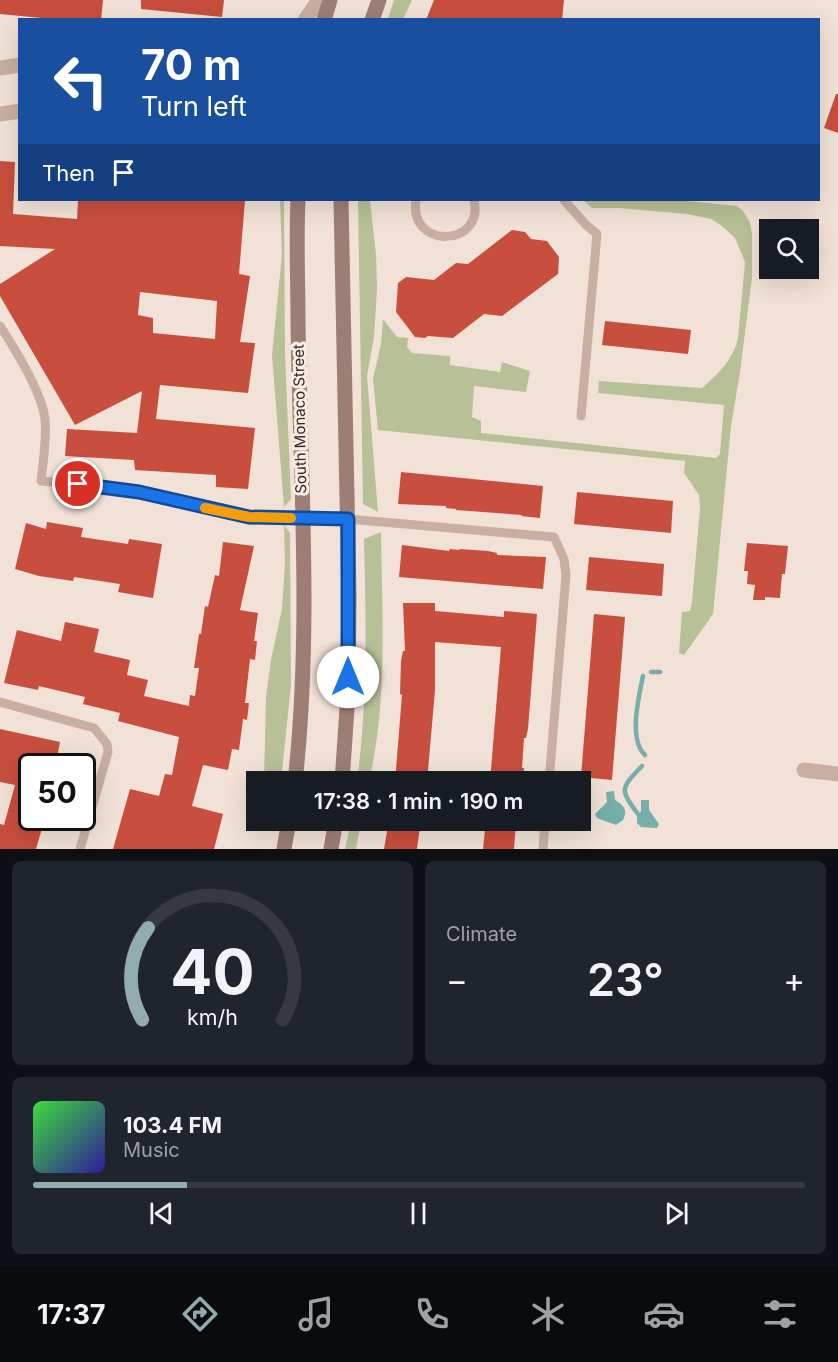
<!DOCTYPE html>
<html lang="en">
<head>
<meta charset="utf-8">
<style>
	:root { --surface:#171b24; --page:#20242c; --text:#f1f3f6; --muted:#9ea1a6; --line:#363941; --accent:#90acac }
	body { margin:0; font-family:Inter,sans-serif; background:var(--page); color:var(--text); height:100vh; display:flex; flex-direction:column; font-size:22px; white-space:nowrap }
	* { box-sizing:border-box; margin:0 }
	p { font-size:20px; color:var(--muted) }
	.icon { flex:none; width:33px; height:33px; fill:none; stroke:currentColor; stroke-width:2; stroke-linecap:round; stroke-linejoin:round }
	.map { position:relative; height:849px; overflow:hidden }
	.details { display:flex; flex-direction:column; gap:12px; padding:12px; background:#0d0f14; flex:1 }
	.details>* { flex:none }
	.banner { position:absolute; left:18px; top:18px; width:802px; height:183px; border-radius:0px; box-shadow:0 6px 24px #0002; background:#1a4fa0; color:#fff; overflow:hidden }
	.fabs { position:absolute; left:759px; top:219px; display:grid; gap:12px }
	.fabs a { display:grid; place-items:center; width:60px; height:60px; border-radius:0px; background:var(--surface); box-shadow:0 6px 24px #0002; font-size:30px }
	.speed { position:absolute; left:18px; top:753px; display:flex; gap:12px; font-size:30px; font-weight:700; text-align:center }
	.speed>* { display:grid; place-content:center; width:78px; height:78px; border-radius:50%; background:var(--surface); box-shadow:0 6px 24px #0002; line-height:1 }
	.speed .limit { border:3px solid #111; border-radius:9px; background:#fff; color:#111 }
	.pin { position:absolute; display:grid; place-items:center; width:51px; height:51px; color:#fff; margin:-26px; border:3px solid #fff; border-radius:50%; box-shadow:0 2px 6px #0007 }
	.me { position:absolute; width:66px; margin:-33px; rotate:0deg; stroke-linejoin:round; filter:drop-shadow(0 0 4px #0008) }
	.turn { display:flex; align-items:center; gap:21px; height:126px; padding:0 24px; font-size:27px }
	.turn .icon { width:78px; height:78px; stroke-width:2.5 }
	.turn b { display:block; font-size:42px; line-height:51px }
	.then { display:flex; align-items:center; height:57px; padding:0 24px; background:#0003; gap:12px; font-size:22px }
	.big { font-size:45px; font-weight:600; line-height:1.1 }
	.details .card { flex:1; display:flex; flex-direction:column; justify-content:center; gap:9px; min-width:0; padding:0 21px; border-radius:9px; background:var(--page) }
	.details .dial { align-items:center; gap:0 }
	.dial svg { height:156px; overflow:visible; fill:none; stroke:var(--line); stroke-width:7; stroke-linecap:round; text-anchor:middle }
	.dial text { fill:var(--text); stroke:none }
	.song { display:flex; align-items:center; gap:18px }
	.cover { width:72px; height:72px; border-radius:9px; background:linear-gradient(135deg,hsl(120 70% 55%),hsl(250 70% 35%)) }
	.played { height:6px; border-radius:3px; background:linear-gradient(90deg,var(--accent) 20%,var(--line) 20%) }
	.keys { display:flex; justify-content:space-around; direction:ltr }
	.heat { display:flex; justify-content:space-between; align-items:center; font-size:33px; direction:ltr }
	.details .tiles { flex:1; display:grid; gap:12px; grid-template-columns:1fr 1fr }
	.card:last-child { grid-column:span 2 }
	.trip { position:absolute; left:246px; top:771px; width:345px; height:60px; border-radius:0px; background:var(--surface); box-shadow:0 6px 24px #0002; font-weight:600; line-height:60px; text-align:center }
	.menu { display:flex; height:96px; justify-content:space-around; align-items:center; background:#090b0e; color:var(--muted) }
	.menu .icon { width:42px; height:42px }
	.menu .selected { color:var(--accent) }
	.menu b { font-size:27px; color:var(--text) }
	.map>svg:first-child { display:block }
	.green { fill:#b7c096 }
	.water { fill:#75aeaa }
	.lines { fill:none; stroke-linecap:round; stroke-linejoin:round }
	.stream { stroke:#75aeaa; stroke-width:4.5 }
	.building { fill:#c84e3d; fill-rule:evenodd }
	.service { stroke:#c9afa2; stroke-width:9 }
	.minor { stroke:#c9afa2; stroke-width:15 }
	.tertiary { stroke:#c9afa2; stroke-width:15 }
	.secondary { stroke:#9c7e74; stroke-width:15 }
	.route-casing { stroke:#114b97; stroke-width:15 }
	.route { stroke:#1a73e8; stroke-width:10 }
	.slow { stroke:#f59e0b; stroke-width:10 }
	.labels { text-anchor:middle; stroke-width:6; stroke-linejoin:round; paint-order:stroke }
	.street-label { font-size:15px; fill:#332825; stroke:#f9ece2 }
</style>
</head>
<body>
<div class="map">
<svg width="838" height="849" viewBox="0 0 838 849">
	<rect width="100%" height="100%" fill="#f1e1d6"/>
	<g class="green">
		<path d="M394 0H412L403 19H388Z"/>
		<path d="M280 200H284L285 354 291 499 284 507 272 355 282 255Z"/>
		<path d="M358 200H370L376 255 377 288 374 337 367 376 378 512 363 504Z"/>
		<path d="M583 200H678L737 206 743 211 750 222 752 234V278L740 372 731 426 713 614 684 655 679 653 682 612 690 611 692 602 700 508 699 495 684 473 685 461 378 430 373 379 381 344 383 319 397 337 408 338 407 347 412 353 450 356V365L500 372 502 362 530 371 526 392 474 386 472 417 481 421V433L716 458 720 454 724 405 598 393 599 381 702 388C719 373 733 360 738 338L745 262 735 238 722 226 711 219 687 214 619 208H592Z"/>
		<path d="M284 525 290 533 291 685 281 781H264L266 697 271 660 282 609 285 562Z"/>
		<path d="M381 532C382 615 388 700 369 781H357C368 701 366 619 364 539Z"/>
		<path d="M351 821H361L356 849H345Z"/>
	</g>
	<g class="water">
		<path d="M614 791 615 800C624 805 628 810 623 820L616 825 597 818 595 814 607 802 606 792Z"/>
		<path d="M641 800H649V810L659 824 657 828 641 827 637 823V816L641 811Z"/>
	</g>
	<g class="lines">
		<g class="stream">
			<path d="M651 672H660"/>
			<path d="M643 676C639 696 628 739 645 755"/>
			<path d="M638 814C619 789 621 788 642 766"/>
		</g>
	</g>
	<g class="building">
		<path d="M0 0H103L101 20H63L0 14Z"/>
		<path d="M141 0H224L222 17 141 9Z"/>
		<path d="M434 0H564L562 20H426Z"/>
		<path d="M836 94H838V133L824 128Z"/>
		<path d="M0 161 15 162 13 214 77 219 78 200H245L239 274 250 276 240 342 255 343 248 393 160 385 156 419 255 428 248 489 216 487V475L135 470 134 460 65 456 67 429 137 433 142 391 75 425 0 296V284L55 249 0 246ZM140 292 217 301 215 339 153 333V318L138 315Z"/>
		<path d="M512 230 525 232 531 239 547 241 559 257 558 274 502 316 484 314 453 338 428 336 425 338 415 337 396 312 398 283 406 277 434 280 456 263 468 264Z"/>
		<path d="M605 321 691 330 688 354 602 345Z"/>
		<path d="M401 472 543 486 540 518 521 516 522 515 456 510V509L446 508V506L398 504Z"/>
		<path d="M577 492 673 501 671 533 574 524Z"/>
		<path d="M47 522 83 528 81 537 128 544 129 539 162 544 153 598 118 592 120 584 74 577 73 581 39 576 15 569 26 523 46 529Z"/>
		<path d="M223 542 254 546 240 610 258 613 254 641H257L255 660 250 659 245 703H249L247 720 243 719 239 750 232 749 228 770 203 765 192 806 223 814 214 849H113L130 789 159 796 165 774 172 775 179 737 118 721 120 713 83 704 85 697 39 686 38 690 4 683 17 630 61 641 65 622 99 629 94 652 130 660 127 675 148 680 144 696 189 706 190 695 195 696 199 668H194L199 634H201L205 606 208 607 215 575 219 576Z"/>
		<path d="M747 543 788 546 785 574H782L780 598 765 597V600H753L755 585 747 584 748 571H744Z"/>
		<path d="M402 545 449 551 450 549 459 550 460 549 488 551 497 553V555L546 557 543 589 399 577Z"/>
		<path d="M589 557 664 564 662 596 586 590Z"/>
		<path d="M403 603H435V611L504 617V611L537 614 528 729 526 738H524L522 768H524L522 782H490L501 647 435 642V690L427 782H395L402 695 400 694 401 661 403 651H405Z"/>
		<path d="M594 614 625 617 612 780 581 777Z"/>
		<path d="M0 729 60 742 57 758 32 753V818H45L36 849H0V824L4 825 15 785 0 782Z"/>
		<path d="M389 820H421L417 849H384Z"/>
		<path d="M486 820H515L516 823 514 849H483Z"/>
	</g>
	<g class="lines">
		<g class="service">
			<path d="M416 200C408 250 485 247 474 200"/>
			<path d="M564 200 586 225 597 234 581 416"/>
			<path d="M0 326C15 349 42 393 45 419 47 439 43 461 41 481L96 486 139 492 249 517 348 519 554 537 564 559 566 575 549 782"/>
			<path d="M0 702 94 728 107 744 108 752 80 849"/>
			<path d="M543 849 545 820"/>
		</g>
		<path class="minor" d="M804 770 838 774"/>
		<g class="tertiary">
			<path d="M305 20 319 0"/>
			<path d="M0 68 20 65"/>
			<path d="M0 114 20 111"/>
		</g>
		<g class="secondary">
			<path d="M324 20 330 0"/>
			<path d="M372 20 379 0"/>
			<path d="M341 200 349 596 348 694 342 782"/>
			<path d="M295 782C312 629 300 475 298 322 298 281 296 240 298 200"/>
			<path d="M284 849 289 820"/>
			<path d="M331 849 336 820"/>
		</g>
	</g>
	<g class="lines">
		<g class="route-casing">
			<path id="route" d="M78 484 139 492 249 517 348 519V677"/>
		</g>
		<use href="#route" class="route"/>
		<path class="slow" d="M205 508 249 517 291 518"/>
	</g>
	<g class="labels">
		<g class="street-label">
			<text transform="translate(300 419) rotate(-91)" y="5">South Monaco Street</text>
		</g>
	</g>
</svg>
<div class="fabs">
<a><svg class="icon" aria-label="search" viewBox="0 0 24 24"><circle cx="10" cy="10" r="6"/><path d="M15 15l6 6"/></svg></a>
</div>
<div class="speed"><div class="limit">50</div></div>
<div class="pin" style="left:78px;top:484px;background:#d93025"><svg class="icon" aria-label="arrive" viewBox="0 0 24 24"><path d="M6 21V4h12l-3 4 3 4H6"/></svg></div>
<svg class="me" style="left:348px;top:677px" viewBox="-20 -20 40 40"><circle r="19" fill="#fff"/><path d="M0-13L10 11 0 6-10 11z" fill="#1a73e8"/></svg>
<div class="trip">17:38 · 1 min · 190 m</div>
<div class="banner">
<div class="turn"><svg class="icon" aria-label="left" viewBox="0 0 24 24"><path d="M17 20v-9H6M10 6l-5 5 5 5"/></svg><div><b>70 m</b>Turn left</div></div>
<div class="then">Then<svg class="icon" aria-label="arrive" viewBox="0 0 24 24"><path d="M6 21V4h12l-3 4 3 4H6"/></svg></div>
</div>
</div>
<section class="details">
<div class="tiles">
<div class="card dial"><svg viewBox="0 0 100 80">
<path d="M14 69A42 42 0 1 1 86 69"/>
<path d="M14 69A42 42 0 0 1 17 22" stroke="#90acac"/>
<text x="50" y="56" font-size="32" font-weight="700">40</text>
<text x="50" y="72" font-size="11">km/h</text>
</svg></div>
<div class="card"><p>Climate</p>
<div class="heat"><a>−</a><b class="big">23°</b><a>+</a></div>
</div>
<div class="card">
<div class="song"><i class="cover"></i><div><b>103.4 FM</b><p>Music</p></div></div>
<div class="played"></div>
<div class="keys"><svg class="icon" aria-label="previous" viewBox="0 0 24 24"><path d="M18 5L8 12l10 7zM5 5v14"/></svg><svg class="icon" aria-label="pause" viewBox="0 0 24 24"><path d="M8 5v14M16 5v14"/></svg><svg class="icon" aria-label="next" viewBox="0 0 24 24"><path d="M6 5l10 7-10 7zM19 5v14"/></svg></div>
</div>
</div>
</section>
<nav class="menu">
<b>17:37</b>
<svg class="icon selected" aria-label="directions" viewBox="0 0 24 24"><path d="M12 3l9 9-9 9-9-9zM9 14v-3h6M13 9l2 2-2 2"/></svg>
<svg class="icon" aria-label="music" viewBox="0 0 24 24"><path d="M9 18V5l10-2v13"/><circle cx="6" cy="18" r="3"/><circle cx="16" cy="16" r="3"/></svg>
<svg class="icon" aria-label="phone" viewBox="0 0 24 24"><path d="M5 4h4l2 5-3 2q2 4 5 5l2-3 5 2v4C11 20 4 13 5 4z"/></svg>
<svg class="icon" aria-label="climate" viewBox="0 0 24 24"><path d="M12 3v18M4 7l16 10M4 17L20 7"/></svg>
<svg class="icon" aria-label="car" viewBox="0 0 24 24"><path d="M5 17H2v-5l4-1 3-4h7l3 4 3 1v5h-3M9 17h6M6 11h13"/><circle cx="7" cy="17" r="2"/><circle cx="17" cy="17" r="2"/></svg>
<svg class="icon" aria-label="filters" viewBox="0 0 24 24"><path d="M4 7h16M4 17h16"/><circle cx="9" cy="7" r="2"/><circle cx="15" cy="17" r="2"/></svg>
</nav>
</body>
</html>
